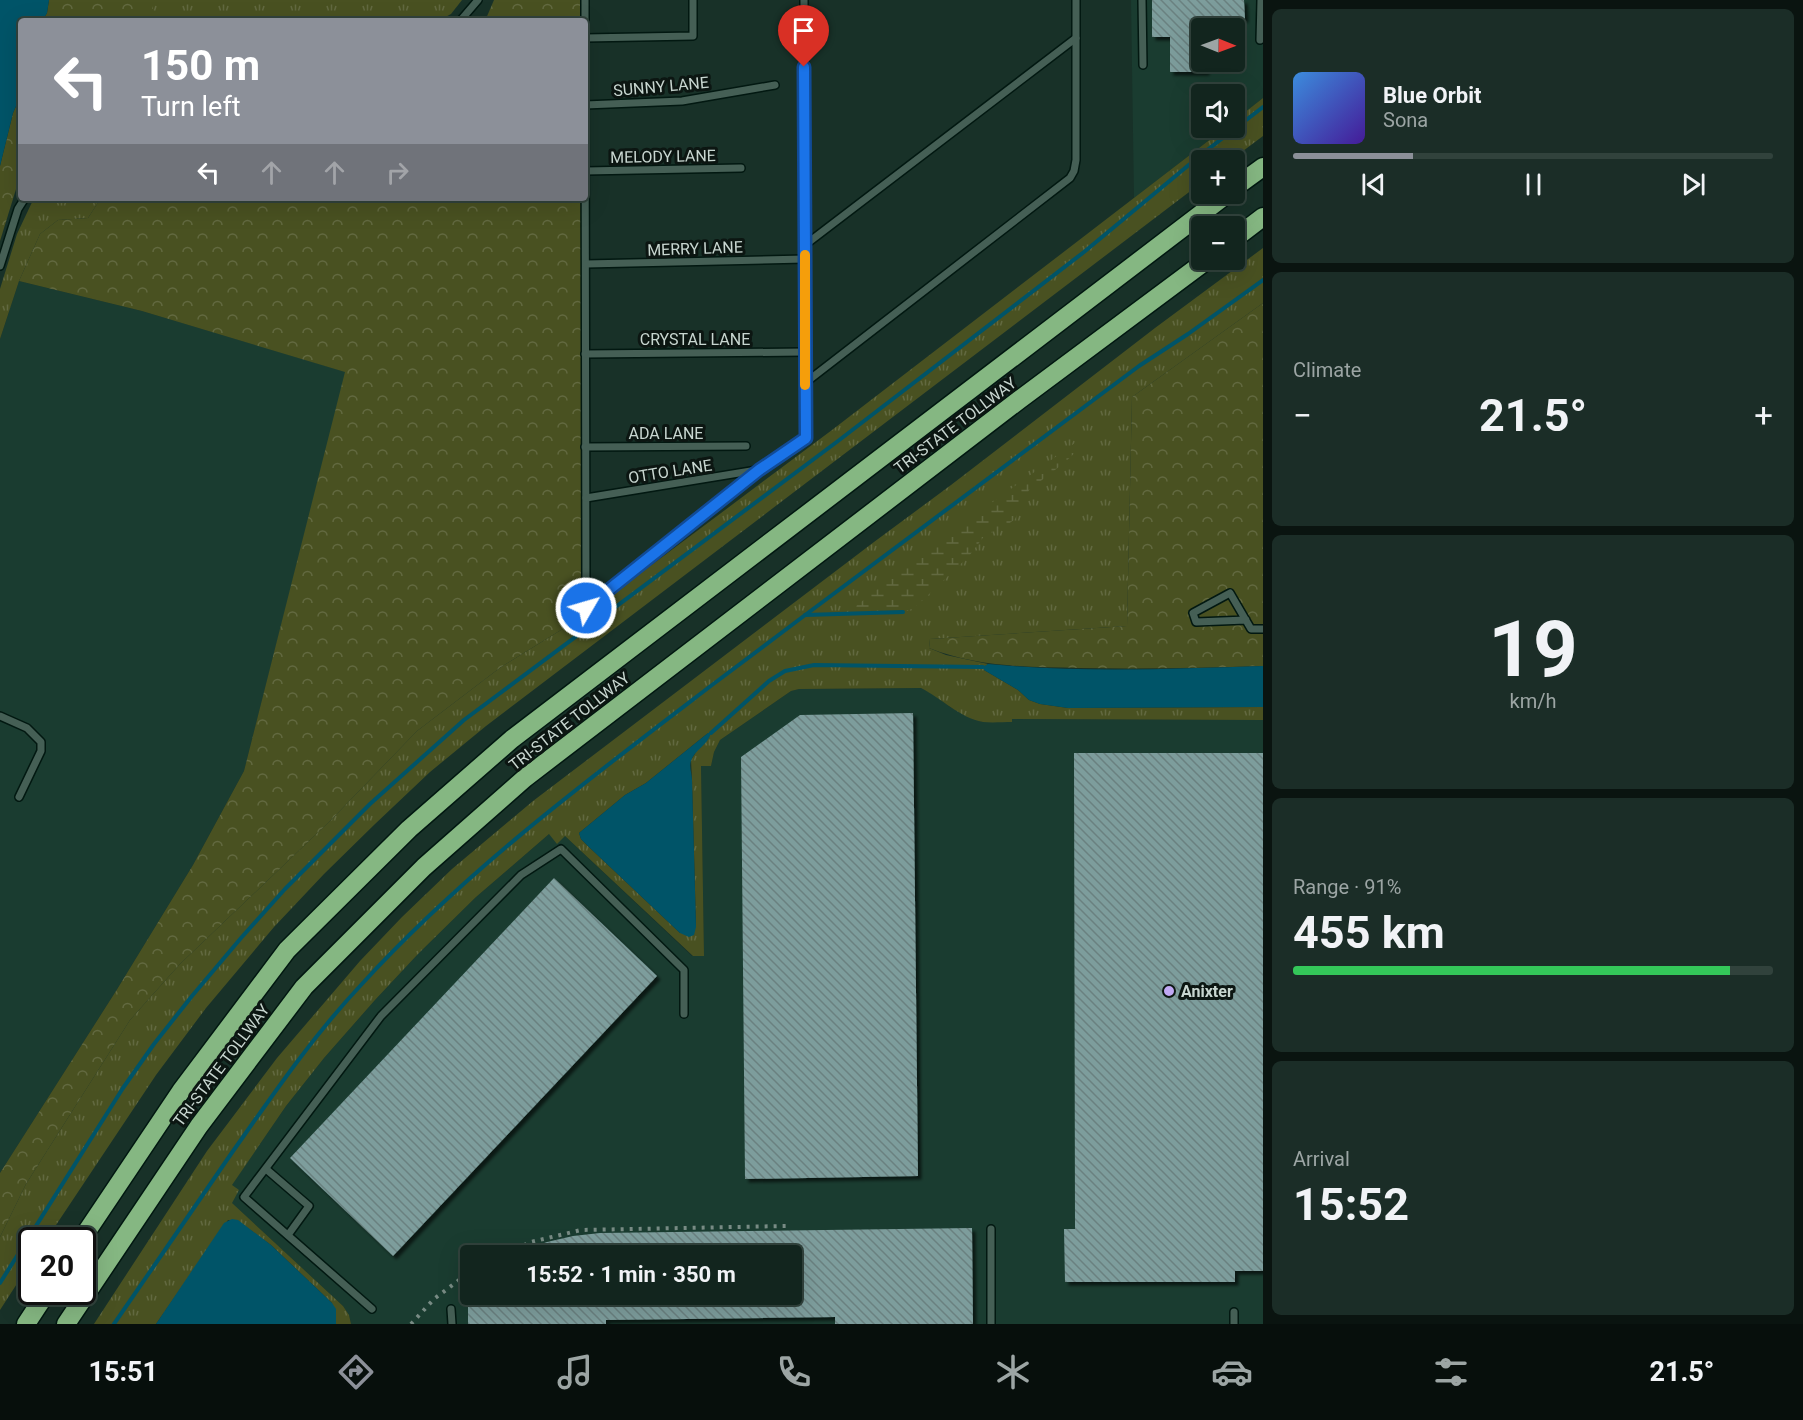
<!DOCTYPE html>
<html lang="en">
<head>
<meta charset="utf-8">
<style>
	:root { --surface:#12251e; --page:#1b2d27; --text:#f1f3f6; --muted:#9ca5a4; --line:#31423c; --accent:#8c9099 }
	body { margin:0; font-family:Roboto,sans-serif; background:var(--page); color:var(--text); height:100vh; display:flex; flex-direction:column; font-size:22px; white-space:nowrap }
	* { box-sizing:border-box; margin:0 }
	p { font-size:20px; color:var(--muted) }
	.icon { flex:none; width:33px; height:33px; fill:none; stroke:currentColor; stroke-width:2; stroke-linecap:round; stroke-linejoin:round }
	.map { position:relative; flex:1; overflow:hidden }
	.panel { display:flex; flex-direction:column; gap:9px; padding:9px; background:#0a1410; width:540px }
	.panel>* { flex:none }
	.guide { position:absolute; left:18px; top:18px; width:570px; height:183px; border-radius:6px; box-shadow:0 6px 24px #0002,0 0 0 2px var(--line); background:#8c9099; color:#fff; overflow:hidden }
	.needle { width:39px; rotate:91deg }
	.controls { position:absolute; left:1191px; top:18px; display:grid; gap:12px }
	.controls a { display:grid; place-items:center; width:54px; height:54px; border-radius:6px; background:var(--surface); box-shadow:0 6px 24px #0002,0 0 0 2px var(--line); font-size:30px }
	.speed { position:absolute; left:18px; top:1227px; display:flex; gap:12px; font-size:30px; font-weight:700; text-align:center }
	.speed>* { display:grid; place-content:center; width:78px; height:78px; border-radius:50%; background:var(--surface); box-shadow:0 6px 24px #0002,0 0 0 2px var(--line); line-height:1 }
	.speed .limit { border:3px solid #111; border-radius:9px; background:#fff; color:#111 }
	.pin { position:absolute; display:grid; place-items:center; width:51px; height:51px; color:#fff; margin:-62px -26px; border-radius:50% 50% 50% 0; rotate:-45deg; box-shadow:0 0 6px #0007 }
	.pin .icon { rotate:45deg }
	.me { position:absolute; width:66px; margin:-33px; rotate:52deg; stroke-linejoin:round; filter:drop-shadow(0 0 4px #0008) }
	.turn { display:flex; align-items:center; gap:21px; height:126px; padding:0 24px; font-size:27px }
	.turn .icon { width:78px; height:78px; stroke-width:2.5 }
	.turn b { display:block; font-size:42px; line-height:51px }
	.lanes { display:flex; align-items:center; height:57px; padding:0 24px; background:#0003; justify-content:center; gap:30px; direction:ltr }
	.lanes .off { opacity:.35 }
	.big { font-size:45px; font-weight:700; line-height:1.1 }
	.panel .tile { flex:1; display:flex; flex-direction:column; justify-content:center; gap:9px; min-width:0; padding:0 21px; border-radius:9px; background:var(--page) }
	.panel .dial { align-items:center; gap:0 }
	.dial b { font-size:78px; line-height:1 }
	.song { display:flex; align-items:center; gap:18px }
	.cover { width:72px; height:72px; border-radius:9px; background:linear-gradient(135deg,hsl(210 70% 55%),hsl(260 70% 35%)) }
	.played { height:6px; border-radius:3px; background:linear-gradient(90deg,var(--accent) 25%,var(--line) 25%) }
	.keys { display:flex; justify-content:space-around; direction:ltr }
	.heat { display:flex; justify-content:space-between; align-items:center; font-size:33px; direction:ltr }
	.charge { height:9px; border-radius:4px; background:linear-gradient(90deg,#34c759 91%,var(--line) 0) }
	.trip { position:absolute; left:460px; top:1245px; width:342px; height:60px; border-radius:6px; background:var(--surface); box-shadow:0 6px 24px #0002,0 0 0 2px var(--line); font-weight:700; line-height:60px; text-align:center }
	.tab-bar { display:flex; height:96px; justify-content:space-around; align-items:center; background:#070f0c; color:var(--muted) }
	.tab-bar .icon { width:42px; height:42px }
	.tab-bar .selected { color:var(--accent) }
	.tab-bar b { font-size:27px; color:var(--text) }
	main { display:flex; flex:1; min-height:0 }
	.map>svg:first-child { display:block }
	.built { fill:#1a3c30; fill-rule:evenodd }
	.grass { fill:url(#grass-tufts); fill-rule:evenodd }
	.forest { fill:url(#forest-crowns) }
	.wetland { fill:url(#wetland-marsh) }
	.water { fill:#005468 }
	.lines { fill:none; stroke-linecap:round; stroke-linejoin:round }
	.stream { stroke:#005468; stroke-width:4 }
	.building { fill:url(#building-back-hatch); filter:url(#shadow) }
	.service-casing { stroke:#021811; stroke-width:10 }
	.motorway-casing { stroke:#021811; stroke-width:21 }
	.service { stroke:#455f55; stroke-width:7 }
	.motorway { stroke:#85b782; stroke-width:18 }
	.rail { stroke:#788b84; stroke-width:4; stroke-dasharray:3 6; stroke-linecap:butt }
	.route-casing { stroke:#114b97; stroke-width:15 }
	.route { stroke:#1a73e8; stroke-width:10 }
	.slow { stroke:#f59e0b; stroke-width:10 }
	.poi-dot { fill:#c0a8f3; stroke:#0c1612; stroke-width:2 }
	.labels { text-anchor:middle; stroke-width:6; stroke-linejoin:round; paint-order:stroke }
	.street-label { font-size:16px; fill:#c8d6d0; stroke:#0c1612 }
	.poi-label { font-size:16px; font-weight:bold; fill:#c8d6d0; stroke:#0c1612; text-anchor:start }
</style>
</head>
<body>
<main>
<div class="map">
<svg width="1263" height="1324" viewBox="0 0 1263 1324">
	<defs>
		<pattern id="grass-tufts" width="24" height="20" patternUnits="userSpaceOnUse" patternTransform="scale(1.5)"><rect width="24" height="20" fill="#495121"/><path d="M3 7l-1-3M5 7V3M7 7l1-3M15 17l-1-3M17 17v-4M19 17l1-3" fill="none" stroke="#626940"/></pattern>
		<pattern id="forest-crowns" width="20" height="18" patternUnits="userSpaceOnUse" patternTransform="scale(1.5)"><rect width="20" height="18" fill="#495121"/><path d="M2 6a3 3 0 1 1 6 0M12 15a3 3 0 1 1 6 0" fill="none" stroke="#626940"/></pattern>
		<pattern id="wetland-marsh" width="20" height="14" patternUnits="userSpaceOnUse" patternTransform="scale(1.5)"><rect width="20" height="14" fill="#495121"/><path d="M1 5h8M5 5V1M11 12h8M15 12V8" fill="none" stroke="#626940"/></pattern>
		<pattern id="building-back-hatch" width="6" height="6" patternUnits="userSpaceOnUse" patternTransform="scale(1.5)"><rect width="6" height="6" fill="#7d9d9c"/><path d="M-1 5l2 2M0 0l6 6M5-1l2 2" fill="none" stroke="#6a8180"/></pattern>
		<filter id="shadow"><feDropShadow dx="3.5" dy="3.5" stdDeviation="1.5" flood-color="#0009"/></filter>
	</defs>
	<rect width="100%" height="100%" fill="#183128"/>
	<g class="built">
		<path d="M1131 0H1263V98L1235 120 1234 94H1202V128H1225L1134 198ZM1202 28H1234V62H1202Z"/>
		<path d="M19 281 142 311 346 372 244 771 193 865 116 991 0 1173V339Z"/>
		<path d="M921 688 933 694 950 707 982 722H1012V719L1263 720V1324H351L349 1315 343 1306 224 1196 286 1106 324 1058 375 1000 418 954 476 897 549 834 565 836 692 956H704L701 766H711L714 752 720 740 791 691 799 689ZM471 1256H792V1294H471Z"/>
	</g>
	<g class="grass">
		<path d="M153 0H462L451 14 438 21H153Z"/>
		<path d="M1263 98V136L1231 160H1202L1201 183 486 726 430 772 375 824 324 874 274 927 206 1008 156 1075 46 1240H32L31 1262 0 1310V1237L26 1184 130 1020 180 964 331 820 417 731 501 667 582 617 832 430 1225 128H1234L1235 120Z"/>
		<path d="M34 198H101L88 218 58 220 40 234 19 281 0 339V289L17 234Z"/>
		<path d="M1263 248V303L1132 397 1127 626 930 639 929 648 946 655 988 664 984 667V670L1018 690 1029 700 1040 704 1068 708 1263 707V720L1012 719V722C1003 722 992 723 983 722 960 718 941 698 921 688L799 689 791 691 720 740 714 752 711 766H701L704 956H693L565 836 557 844 549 834 476 897 418 954 375 1000 324 1058 286 1106 232 1185 239 1190 232 1203 343 1306 349 1315 351 1324H336L332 1303 271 1245 238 1221 228 1220 156 1324H94L207 1151 277 1058 360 961 402 917 452 869 533 801 874 542 951 485 1155 328ZM708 733 691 760 692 780 696 927 680 933 590 848 581 839 579 833 625 795 646 783Z"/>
	</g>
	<g class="forest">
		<path d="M49 0H153V21H42L47 13Z"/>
		<path d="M494 0H580L581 21H485Z"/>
		<path d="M21 95V173L0 241V166L13 113Z"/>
		<path d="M101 198H581L582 617 501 667 417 731 331 820 180 964 130 1020 26 1184 0 1237V1173L116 991 193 865 244 771 345 372 142 311 19 281 40 234 58 220 88 218Z"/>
		<path d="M1263 303V666C1202 668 1140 669 1079 668 1028 667 977 667 929 648L930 639 1127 626 1132 397Z"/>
	</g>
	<path class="wetland" d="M1079 440V449L1064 463 1029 490 1015 519 1003 528 985 535 969 556 924 599 912 609 903 612 842 614 856 606 937 542Z"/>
	<g class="water">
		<path d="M0 0H49L47 13 42 21H21V95L13 113 0 166Z"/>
		<path d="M988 664C1079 673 1172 669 1263 666V707L1068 708 1040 704 1029 700 1018 690 984 670 983 667Z"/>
		<path d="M708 733H711C708 745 694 750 691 761 689 767 692 774 692 780L696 927 694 935 689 937 680 933 590 848 581 839 579 833 625 795 646 783Z"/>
		<path d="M232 1219 238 1220 271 1245 332 1303 336 1309V1324H156L224 1223Z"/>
	</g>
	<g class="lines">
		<g class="stream">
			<path d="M805 615 903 612"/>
			<path d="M711 733 769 681 785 671 814 665 983 667"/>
			<path d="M0 1283 123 1088 154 1044 192 996 241 938 285 889 370 804 464 720 838 441 1084 252 1202 154 1263 107"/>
			<path d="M114 1324C153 1267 192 1211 231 1154 272 1096 312 1037 361 985 464 872 590 778 712 685 854 578 997 472 1139 366L1188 334 1263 280"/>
		</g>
	</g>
	<g class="building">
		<path d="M1152 0H1244L1245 19 1206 20V28H1202V62H1206V72H1170V37H1152Z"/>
		<path d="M913 713 918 1176 745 1179 741 757 800 715Z"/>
		<path d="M1074 753H1263V1271H1235V1282H1065L1064 1229H1075Z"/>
		<path d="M554 878 657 976 393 1256 290 1158Z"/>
		<path d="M972 1228 973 1324H835V1317L606 1320V1324H468V1294H792V1256H512V1254L547 1242 573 1236 600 1233Z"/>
	</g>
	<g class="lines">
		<g class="service-casing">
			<g id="service">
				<path d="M585 0V21"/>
				<path d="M1142 0 1143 65"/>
				<path d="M460 21 478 0"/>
				<path d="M585 38 693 36V0"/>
				<path d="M1260 40 1261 0"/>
				<path d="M585 87 586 608"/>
				<path d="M585 105 682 101 775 85"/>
				<path d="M585 171 741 168"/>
				<path d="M805 245 1076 38"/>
				<path d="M586 264 805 259"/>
				<path d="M0 266 18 209 25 198"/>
				<path d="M585 354 805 352"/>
				<path d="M805 383 1070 178 1074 171 1076 160V0"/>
				<path d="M585 447 746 446"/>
				<path d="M586 498 757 470"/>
				<path d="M586 608 760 470 806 438 804 0"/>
				<path d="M1246 620 1196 622 1193 613 1230 593 1251 629H1263"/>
				<path d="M0 716 27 728 41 742V751L19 797"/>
				<path d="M266 1169 309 1206 288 1235"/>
				<path d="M991 1229V1324"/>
				<path d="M372 1309 244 1197 381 1016 521 875 561 849 684 970V1014"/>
				<path d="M451 1309 452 1324"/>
				<path d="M1234 1312V1324"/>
			</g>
		</g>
		<g class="motorway-casing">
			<g id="motorway">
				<path d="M1234 188 1263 167"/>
				<path d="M1234 239 1263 217"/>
				<path d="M81 1240 181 1091 287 950 409 829 512 739 1227 194"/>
				<path d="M26 1324 47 1292"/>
				<path d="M66 1324 199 1126 304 987 424 867 525 778 1019 400 1207 260"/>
			</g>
		</g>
		<use href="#service" class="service"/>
		<use href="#motorway" class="motorway"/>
		<g class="rail">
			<path d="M499 1256 531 1242 581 1230 786 1226"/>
			<path d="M411 1324 434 1299 471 1271"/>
		</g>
	</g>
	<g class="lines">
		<g class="route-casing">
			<path id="route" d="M586 608 759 470 806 438 804 67"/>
		</g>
		<use href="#route" class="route"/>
		<path class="slow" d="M805 255V385"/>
	</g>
	<circle class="poi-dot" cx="1169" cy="991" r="6"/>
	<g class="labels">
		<g class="street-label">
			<text transform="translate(661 86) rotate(-5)" y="6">SUNNY LANE</text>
			<text transform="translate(663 156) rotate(-1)" y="6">MELODY LANE</text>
			<text transform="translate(695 248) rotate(-2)" y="6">MERRY LANE</text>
			<text x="695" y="345">CRYSTAL LANE</text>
			<text transform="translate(955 425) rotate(-37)" y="6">TRI-STATE TOLLWAY</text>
			<text x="666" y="439">ADA LANE</text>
			<text transform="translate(670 471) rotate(-9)" y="6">OTTO LANE</text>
			<text transform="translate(569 721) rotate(-38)" y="6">TRI-STATE TOLLWAY</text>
			<text transform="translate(221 1065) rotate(-53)" y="6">TRI-STATE TOLLWAY</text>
		</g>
		<g class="poi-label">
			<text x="1181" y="997">Anixter</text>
		</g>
	</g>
</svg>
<div class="controls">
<a><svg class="needle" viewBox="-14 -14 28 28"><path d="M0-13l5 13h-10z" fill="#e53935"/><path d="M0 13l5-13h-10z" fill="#9ca5a4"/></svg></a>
<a><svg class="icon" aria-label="sound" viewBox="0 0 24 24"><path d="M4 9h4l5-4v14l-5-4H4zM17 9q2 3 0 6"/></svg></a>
<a>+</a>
<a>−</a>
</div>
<div class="speed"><div class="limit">20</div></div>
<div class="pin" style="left:804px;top:67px;background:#d93025"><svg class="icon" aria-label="arrive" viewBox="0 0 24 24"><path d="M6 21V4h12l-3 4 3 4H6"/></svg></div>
<svg class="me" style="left:586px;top:608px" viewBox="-20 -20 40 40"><circle r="17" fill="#1a73e8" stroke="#fff" stroke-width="3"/><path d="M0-11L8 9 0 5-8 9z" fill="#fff"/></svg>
<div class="trip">15:52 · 1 min · 350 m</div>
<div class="guide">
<div class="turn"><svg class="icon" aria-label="left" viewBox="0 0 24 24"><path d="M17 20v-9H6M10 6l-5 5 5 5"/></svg><div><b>150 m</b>Turn left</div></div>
<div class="lanes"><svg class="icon" aria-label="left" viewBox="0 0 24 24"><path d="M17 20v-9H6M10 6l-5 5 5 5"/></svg><svg class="icon off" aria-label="ahead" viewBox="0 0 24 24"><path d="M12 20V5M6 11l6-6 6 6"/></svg><svg class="icon off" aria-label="ahead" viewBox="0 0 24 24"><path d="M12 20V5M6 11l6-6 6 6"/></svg><svg class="icon off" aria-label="right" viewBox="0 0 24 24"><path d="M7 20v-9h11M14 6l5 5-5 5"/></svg></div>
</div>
</div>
<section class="panel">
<div class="tile">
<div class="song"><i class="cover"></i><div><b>Blue Orbit</b><p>Sona</p></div></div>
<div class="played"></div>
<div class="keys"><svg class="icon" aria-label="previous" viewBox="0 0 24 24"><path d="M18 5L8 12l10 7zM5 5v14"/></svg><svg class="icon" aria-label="pause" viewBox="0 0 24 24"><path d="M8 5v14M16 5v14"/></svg><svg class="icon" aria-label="next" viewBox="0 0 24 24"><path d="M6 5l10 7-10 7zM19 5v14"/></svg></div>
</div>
<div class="tile"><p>Climate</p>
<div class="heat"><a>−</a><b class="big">21.5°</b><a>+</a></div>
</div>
<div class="tile dial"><b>19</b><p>km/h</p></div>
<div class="tile"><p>Range · 91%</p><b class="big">455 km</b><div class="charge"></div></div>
<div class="tile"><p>Arrival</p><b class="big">15:52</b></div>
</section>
</main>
<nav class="tab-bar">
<b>15:51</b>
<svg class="icon selected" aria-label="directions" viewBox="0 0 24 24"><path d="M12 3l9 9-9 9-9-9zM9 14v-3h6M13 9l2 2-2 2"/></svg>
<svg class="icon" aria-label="music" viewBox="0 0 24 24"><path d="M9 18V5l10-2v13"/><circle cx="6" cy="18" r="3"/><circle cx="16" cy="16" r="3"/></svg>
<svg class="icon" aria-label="phone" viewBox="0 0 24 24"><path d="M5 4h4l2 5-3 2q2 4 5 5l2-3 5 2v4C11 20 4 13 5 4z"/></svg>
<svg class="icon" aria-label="climate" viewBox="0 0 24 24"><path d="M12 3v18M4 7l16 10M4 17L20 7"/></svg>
<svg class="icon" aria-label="car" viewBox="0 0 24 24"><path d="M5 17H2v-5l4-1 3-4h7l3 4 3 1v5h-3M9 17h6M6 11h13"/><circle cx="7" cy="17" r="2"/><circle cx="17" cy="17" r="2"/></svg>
<svg class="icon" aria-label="filters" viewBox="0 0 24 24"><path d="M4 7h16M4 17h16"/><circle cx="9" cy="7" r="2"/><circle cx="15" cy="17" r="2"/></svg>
<b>21.5°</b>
</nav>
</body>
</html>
